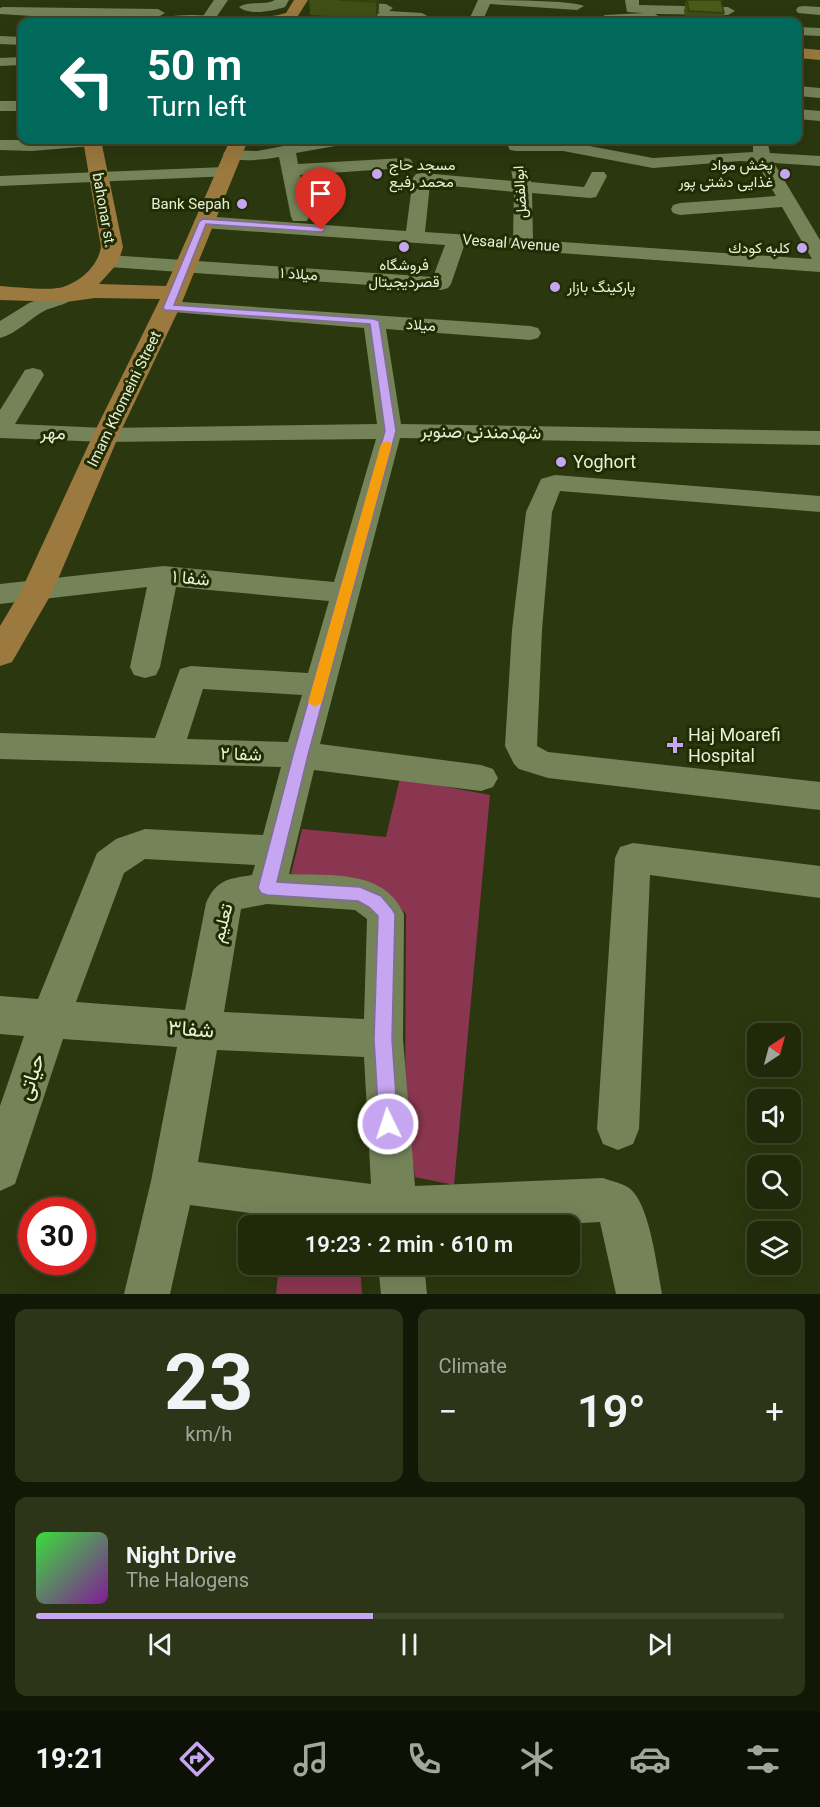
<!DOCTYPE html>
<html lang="en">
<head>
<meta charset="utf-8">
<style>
	:root { --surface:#20290a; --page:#2d3518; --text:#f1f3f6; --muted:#a2a69c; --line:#3d452b; --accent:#c6a6f0 }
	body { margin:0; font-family:Roboto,Vazirmatn,sans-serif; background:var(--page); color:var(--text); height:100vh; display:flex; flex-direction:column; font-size:22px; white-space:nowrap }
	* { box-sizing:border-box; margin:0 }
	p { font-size:20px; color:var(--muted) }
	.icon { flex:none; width:33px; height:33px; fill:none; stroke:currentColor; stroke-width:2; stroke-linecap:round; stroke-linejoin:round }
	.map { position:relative; height:1294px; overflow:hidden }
	.sheet { display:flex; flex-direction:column; gap:15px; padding:15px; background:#121706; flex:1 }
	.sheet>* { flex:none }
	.top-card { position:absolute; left:18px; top:18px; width:784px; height:126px; border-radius:12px; box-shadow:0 6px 24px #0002,0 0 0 2px var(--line); background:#00695c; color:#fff; overflow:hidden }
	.needle { width:39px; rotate:36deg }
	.tools { position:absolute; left:747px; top:1023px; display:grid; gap:12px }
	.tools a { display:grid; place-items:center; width:54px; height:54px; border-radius:12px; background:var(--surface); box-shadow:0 6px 24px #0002,0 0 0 2px var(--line); font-size:30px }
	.speed { position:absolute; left:18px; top:1197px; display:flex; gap:12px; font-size:30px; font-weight:700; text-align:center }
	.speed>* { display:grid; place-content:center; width:78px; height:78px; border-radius:50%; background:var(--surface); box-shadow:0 6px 24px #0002,0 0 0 2px var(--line); line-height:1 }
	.speed .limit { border:9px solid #d22; background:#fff; color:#111 }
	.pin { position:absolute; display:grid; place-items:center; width:51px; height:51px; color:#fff; margin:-62px -26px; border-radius:50% 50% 50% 0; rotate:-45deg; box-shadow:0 0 6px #0007 }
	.pin .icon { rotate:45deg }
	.me { position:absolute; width:66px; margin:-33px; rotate:356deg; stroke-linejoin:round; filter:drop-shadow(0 0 4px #0008) }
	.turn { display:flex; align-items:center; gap:21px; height:126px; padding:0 30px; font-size:27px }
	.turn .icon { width:78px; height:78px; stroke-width:2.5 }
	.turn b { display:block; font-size:42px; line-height:51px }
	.big { font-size:45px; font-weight:600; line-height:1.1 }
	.sheet .card { flex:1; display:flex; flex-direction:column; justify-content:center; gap:9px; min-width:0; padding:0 21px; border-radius:12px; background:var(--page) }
	.sheet .dial { align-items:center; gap:0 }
	.dial b { font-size:78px; line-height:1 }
	.song { display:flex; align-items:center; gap:18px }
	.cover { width:72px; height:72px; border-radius:9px; background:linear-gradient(135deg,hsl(120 70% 55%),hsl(290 70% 35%)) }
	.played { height:6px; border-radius:3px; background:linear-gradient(90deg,var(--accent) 45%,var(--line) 45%) }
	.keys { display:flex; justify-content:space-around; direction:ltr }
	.heat { display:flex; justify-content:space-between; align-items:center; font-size:33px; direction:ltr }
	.sheet .tiles { flex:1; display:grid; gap:15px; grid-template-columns:1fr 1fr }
	.card:last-child { grid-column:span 2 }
	.trip { position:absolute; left:238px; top:1215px; width:342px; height:60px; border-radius:12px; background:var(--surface); box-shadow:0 6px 24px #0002,0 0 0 2px var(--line); font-weight:600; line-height:60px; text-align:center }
	.tab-bar { display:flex; height:96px; justify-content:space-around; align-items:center; background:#0d1004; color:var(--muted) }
	.tab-bar .icon { width:42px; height:42px }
	.tab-bar .on { color:var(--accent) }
	.tab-bar b { font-size:27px; color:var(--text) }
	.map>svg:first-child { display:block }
	.green { fill:#8b3650 }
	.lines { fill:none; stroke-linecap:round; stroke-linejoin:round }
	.minor { fill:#758359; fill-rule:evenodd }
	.major { fill:#9b793f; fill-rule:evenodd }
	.wall { fill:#3f4f15 }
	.shaded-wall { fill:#334011 }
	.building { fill:#495c18; stroke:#334011; stroke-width:1.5 }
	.route { fill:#c6a6f0; stroke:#816c9c; stroke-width:1.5 }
	.slow { fill:#f59e0b }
	.poi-dot { fill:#c6a6f0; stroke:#212c03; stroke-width:2 }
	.labels { text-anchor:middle; stroke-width:6; stroke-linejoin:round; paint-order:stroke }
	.far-poi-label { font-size:15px; fill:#e7f0d9; stroke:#212c03; text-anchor:end }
	.far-street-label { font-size:15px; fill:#e7f0d9; stroke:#212c03 }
	.street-label { font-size:18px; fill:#e7f0d9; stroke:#212c03 }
	.poi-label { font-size:18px; fill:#e7f0d9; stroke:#212c03; text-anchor:start }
	.near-street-label { font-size:21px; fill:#e7f0d9; stroke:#212c03 }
</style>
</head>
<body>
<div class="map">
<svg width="820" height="1294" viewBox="0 0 820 1294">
	<rect width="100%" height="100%" fill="#2b370e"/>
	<g class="green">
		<path d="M400 778 490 795 454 1185 415 1177 405 1109 406 914 379 886 291 874 302 829 386 837Z"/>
		<path d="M279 1265H360L362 1294H276Z"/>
	</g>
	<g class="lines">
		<g class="minor">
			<path d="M214 0H228L213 22H203L201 19Z"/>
			<path d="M275 0H289L285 7C272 11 250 16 239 7 249 0 265 6 275 0Z"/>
			<path d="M478 0C497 0 573 0 584 6L577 10 490 4 482 22H468Z"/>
			<path d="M625 0H639V5L728 7 735 11 728 15 655 14 660 17 653 21 600 22 598 19 605 15 644 13 627 12Z"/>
			<path d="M338 2 386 4 393 8 389 11 422 13 429 17C422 23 383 21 376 15L380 12 333 9 331 6Z"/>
			<path d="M803 6 820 7V15L798 13 796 10 798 7Z"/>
			<path d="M3 7 158 9 165 13 158 17H61L58 22H44L48 17 0 14V8Z"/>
			<path d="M798 27 820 28V36L798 35Z"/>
			<path d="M0 36 22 37V45L0 44Z"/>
			<path d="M22 57V65L0 66V58Z"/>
			<path d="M798 86 820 88V98L798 96Z"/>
			<rect x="0" y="101" width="22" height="10"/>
			<path d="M798 109 820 111V121L798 119Z"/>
			<path d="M0 140H99L100 141 92 146 32 151 0 150Z"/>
			<path d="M316 140H339L335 146 296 153 298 164 404 158 410 159 413 163 410 167 404 168 300 175 309 217 307 221H293L291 217 279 157C261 160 244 162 226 158L223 154 226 150 257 151Z"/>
			<path d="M753 140H767L770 153 820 156V166L774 163 820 240V272L464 246 451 284 448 288 441 290 109 267 102 265 99 261 102 257 109 255 433 277 445 245 203 228 196 226 194 222 196 218 203 216 406 231 413 178 416 174 422 173 513 181 511 169 514 165H526L531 182 584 187 592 172H604L607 176 596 197 590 198 532 193 533 240 812 259 782 207 680 215 673 213 671 209 673 205 680 203 776 196 756 162 740 161 653 168 563 151H516L510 150 508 146 510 142 516 141H563L653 158 753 152ZM430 184 514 192 513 238 425 232Z"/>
			<path d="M225 167 231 168 234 172 231 176 0 186V176Z"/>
			<path d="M66 289 73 291 76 295C70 304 56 306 46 310 30 318 18 333 0 338V321L29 303Z"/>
			<path d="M168 301 530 326 538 328 541 333 538 338 530 340 386 329 401 424 820 431V445L400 438 320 744 481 765 493 769 498 778 493 787 481 791 314 770 289 874C331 876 384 869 404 914L403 1039 415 1186 603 1178C611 1181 622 1183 629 1188 650 1203 657 1269 662 1294H616L600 1222 527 1226H349L190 1205 170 1294H124L151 1181 177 1047 63 1039 15 1184 0 1191V1106L24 1036 0 1034V996L38 999 97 853 116 839 145 829 263 835 281 767 0 759V733L155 738 180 669 191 666 308 673 329 601 176 587 160 667 156 675 145 678 134 675 130 667 147 587 0 604V584L164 566 334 582 376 439 106 442 0 438V410L25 370 33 368 41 370 44 375 15 424 106 428 377 424 364 328 161 311 157 307 161 303ZM203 689 302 695 288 742 187 739ZM145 859 255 865 252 875C228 879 217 879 206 903L185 1010 76 1002 124 873ZM267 904 355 910 367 919 364 1019 224 1012 241 909ZM217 1050 364 1057 371 1184 198 1162Z"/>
			<path d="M555 475 820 496V512L560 491 552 512 542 630 537 746 548 752 820 782V810L548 778 519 769 514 764 505 746 512 630 526 512 541 479Z"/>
			<path d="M633 843 820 866V898L650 875 639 1129 633 1144 618 1150 603 1144 597 1129 615 858 620 847Z"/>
			<path d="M378 1264H424L427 1294H381Z"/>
		</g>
		<g class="major">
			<path d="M294 0H308L296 19 287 22H155L158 19C200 8 245 25 286 13Z"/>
			<path d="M798 48 820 50V60L798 58Z"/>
			<path d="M83 140H101L123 247 118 263 99 284 166 286 230 140H248L180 307 119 435 53 591 12 662 0 666V626L21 591 93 435 160 299 95 298 66 302 0 300V286C14 287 52 291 63 287 81 281 98 266 101 247Z"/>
		</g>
	</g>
	<g class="wall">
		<path d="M309 0H379V9L376 19 310 15Z"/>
		<path d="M686 0H721L724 13 723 22H686L684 11Z"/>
	</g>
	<path class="shaded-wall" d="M376 0H379V9L376 19Z"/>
	<g class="building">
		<path d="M338 0H376V2Z"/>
		<path d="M687 0H721L724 13 689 11Z"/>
	</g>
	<path class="route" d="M203 219 321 227 325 230 321 232 206 224 174 305 374 319 379 321 396 431 308 755 277 882 360 887 381 896 392 909 395 914 392 1039 398 1124 395 1131 388 1134 382 1131 379 1124 374 1039 378 916 369 907 358 901 267 895 261 893 258 888 293 755 385 431 370 324 165 310 163 308 199 222Z"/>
	<path class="slow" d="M387 441 392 444 322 702 315 707 308 702 381 444Z"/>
	<g class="poi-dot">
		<circle cx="377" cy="174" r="6"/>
		<circle cx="785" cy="174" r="6"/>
		<circle cx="242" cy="204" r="6"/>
		<circle cx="404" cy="247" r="6"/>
		<circle cx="802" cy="248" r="6"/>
		<circle cx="555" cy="287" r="6"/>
		<circle cx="561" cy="462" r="6"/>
		<path d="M672 736h6v6h6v6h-6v6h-6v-6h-6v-6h6z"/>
	</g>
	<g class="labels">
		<g class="far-poi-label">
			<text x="389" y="170" text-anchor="start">مسجد حاج<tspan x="389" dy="17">محمد رفیع</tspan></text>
			<text x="773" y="170">پخش مواد<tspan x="773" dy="17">غذایی دشتی پور</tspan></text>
			<text x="230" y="209">Bank Sepah</text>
			<text x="790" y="253">كلبه كودك</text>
			<text x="404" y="270" text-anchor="middle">فروشگاه<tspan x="404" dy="17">قصردیجیتال</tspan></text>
			<text x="567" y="292" text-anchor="start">پارکینگ بازار</text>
		</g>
		<g class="far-street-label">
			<text transform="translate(520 192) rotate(-94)" y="5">ابوالفضل</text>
			<text transform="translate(104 210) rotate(80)" y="5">bahonar st.</text>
			<text transform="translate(511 243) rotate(4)" y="5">Vesaal Avenue</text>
			<text transform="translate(299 274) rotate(4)" y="5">میلاد ۱</text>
			<text transform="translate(421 325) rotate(4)" y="5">میلاد</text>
			<text transform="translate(124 399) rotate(-64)" y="5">Imam Khomeini Street</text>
		</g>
		<g class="street-label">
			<text transform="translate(481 432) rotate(1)" y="6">شهدمندنی صنوبر</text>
			<text transform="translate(53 433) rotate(2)" y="6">مهر</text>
			<text transform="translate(191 578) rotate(5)" y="6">شفا ۱</text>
			<text transform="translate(241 754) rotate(2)" y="6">شفا ۲</text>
			<text transform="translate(222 923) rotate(-76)" y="6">تعلیم</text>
		</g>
		<g class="poi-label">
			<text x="573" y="468">Yoghort</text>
			<text x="688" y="741">Haj Moarefi<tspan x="688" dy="21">Hospital</tspan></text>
		</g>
		<g class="near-street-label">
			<text transform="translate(191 1029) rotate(4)" y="7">شفا۳</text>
			<text transform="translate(31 1077) rotate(-72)" y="7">حیاتی</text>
		</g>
	</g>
</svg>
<div class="tools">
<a><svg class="needle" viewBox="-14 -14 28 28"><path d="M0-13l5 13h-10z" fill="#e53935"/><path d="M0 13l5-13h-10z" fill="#a2a69c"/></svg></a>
<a><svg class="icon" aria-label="sound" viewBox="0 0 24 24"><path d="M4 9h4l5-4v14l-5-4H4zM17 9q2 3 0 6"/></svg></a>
<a><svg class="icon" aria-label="search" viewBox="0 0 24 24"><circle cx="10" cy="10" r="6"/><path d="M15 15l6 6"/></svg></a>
<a><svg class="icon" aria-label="layers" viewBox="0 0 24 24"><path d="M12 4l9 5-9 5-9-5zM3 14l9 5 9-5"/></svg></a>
</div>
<div class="speed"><div class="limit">30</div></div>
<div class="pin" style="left:321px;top:230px;background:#d93025"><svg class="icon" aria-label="arrive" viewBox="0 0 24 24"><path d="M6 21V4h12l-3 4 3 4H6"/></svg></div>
<svg class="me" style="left:388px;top:1124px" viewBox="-20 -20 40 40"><circle r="17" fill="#c6a6f0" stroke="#fff" stroke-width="3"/><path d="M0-11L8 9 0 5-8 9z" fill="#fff"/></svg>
<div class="trip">19:23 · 2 min · 610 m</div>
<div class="top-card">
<div class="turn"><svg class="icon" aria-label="left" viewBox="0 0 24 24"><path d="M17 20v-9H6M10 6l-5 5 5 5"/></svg><div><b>50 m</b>Turn left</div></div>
</div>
</div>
<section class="sheet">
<div class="tiles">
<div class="card dial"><b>23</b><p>km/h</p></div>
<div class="card"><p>Climate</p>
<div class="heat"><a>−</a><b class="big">19°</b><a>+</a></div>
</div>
<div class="card">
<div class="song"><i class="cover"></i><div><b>Night Drive</b><p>The Halogens</p></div></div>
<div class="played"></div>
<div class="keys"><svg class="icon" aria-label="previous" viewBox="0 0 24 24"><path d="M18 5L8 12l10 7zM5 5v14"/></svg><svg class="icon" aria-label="pause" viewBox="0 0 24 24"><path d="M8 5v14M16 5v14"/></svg><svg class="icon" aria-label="next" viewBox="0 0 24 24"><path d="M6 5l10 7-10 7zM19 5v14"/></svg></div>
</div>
</div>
</section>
<nav class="tab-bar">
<b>19:21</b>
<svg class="icon on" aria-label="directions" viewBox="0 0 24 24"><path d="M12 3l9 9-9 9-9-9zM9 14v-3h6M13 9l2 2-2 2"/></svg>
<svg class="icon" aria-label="music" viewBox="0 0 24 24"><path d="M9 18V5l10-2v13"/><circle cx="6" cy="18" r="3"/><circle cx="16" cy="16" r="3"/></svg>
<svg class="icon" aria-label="phone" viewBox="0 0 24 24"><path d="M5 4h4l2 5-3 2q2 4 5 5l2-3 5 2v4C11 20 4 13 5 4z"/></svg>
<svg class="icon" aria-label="climate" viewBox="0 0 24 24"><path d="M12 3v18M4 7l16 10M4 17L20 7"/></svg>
<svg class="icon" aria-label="car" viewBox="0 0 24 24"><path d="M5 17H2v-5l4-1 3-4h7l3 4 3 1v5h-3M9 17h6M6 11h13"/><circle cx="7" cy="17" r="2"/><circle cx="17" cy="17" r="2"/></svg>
<svg class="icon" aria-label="filters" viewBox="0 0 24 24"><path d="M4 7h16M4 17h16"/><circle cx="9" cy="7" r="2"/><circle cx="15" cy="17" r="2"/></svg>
</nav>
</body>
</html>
